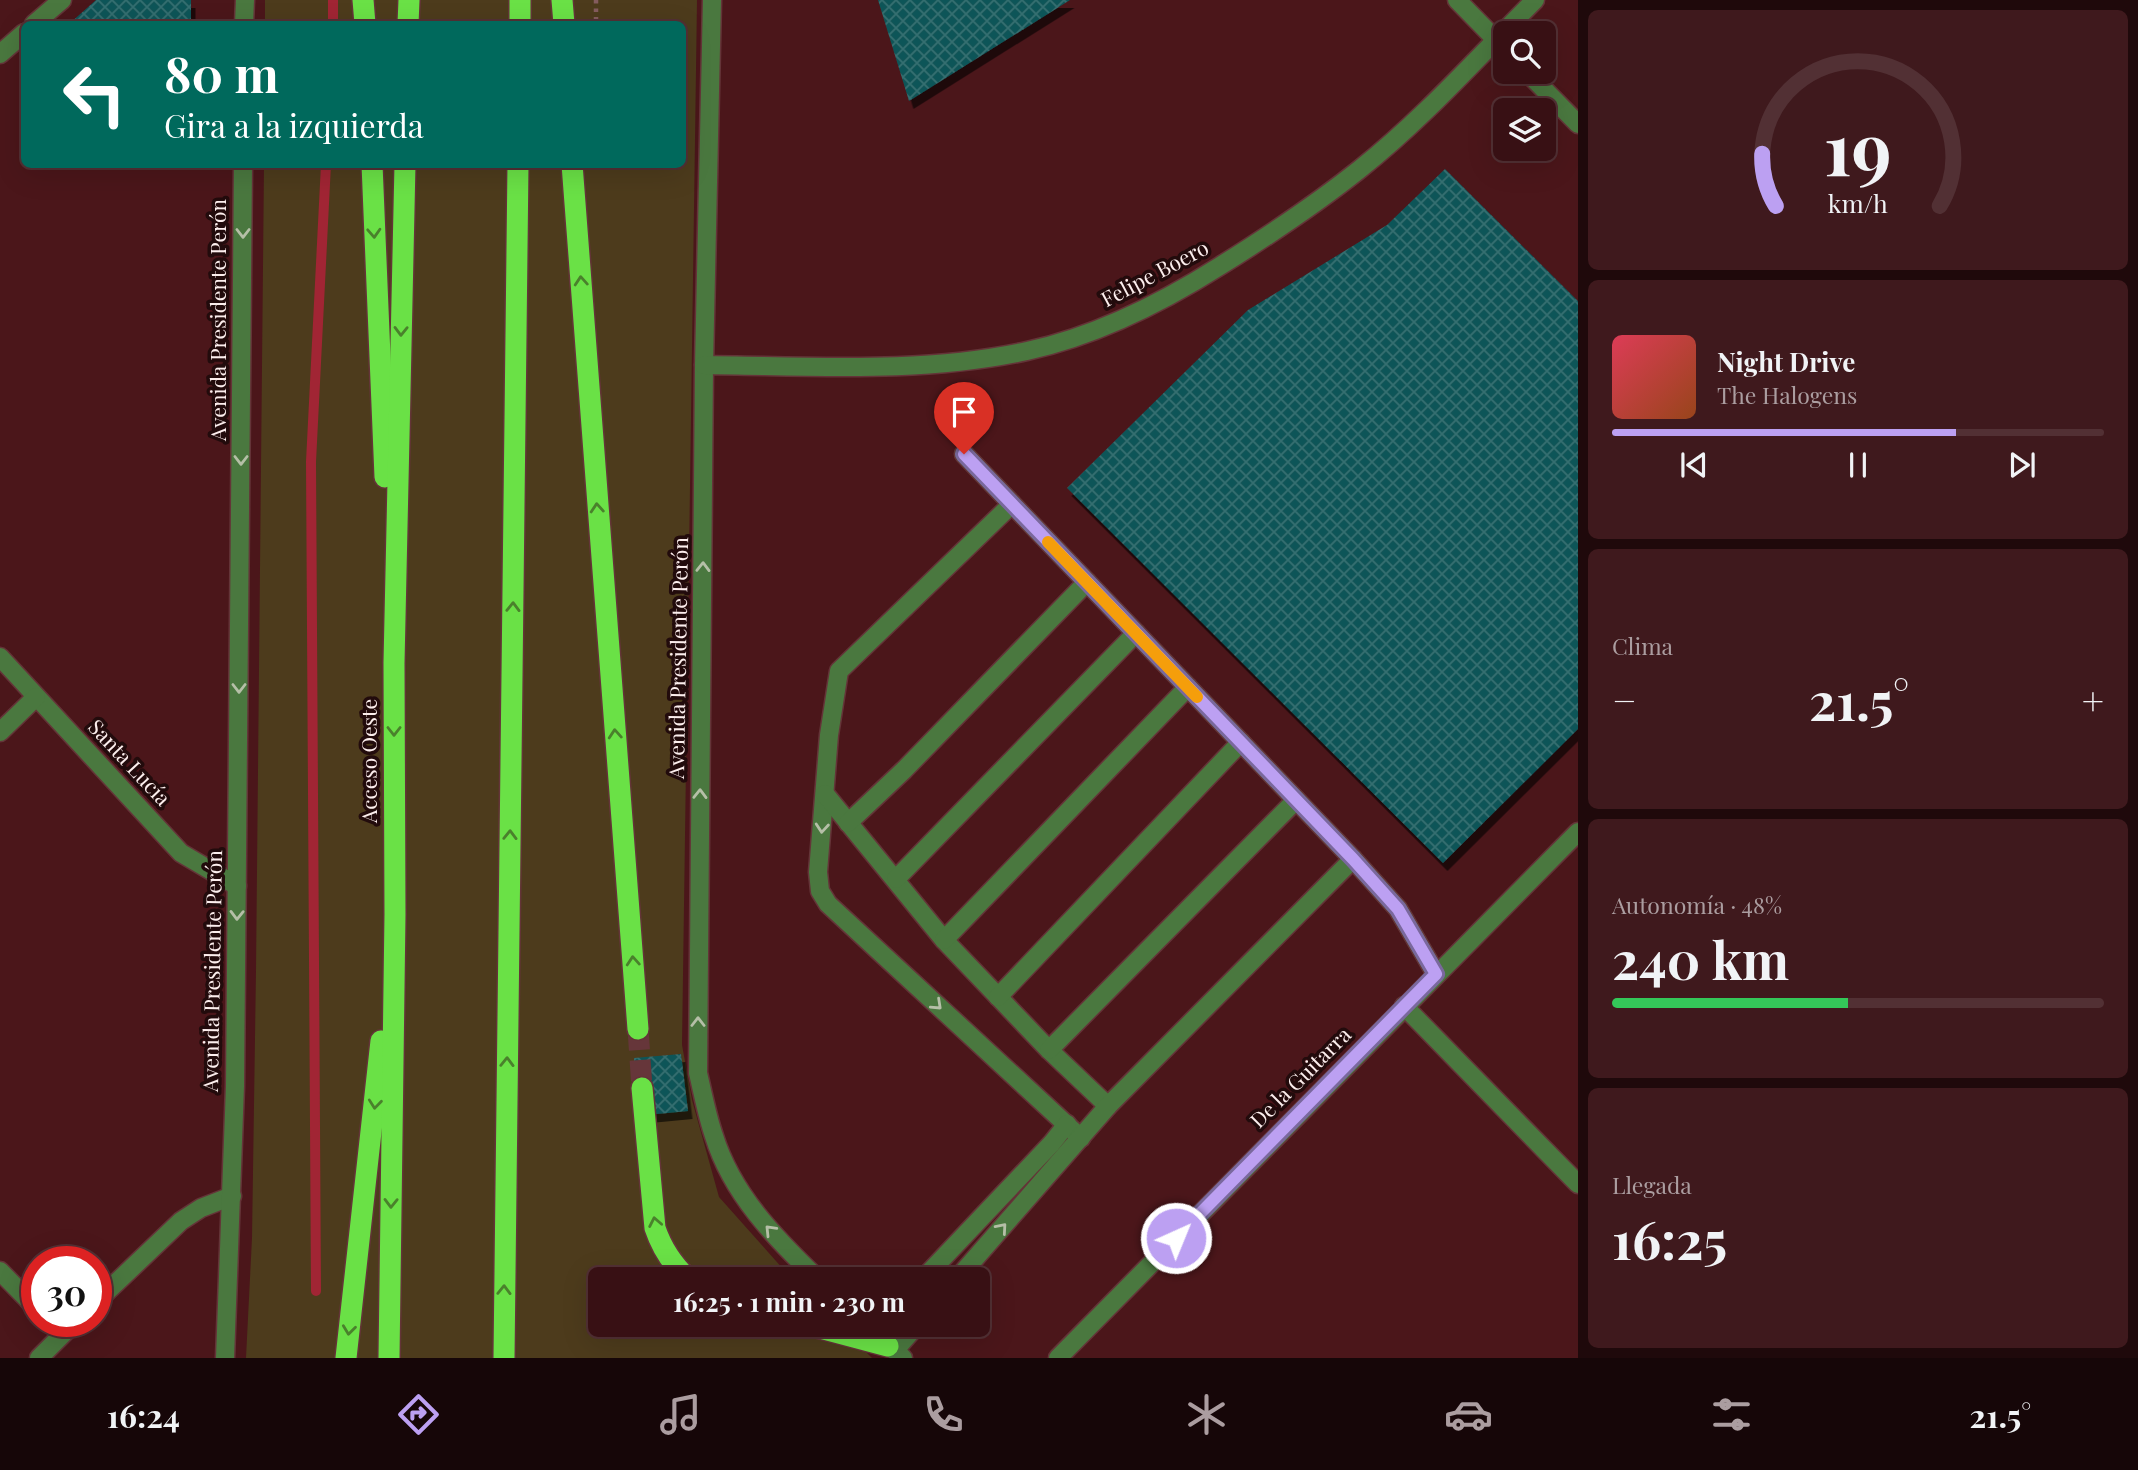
<!DOCTYPE html>
<html lang="es">
<head>
<meta charset="utf-8">
<style>
	:root { --surface:#381014; --page:#3f191d; --text:#f1f3f6; --muted:#ab9da0; --line:#523034; --accent:#bca0f2 }
	body { margin:0; font-family:"Playfair Display",serif; background:var(--page); color:var(--text); height:100vh; display:flex; flex-direction:column; font-size:26px; white-space:nowrap }
	* { box-sizing:border-box; margin:0 }
	p { font-size:23px; color:var(--muted) }
	.icon { flex:none; width:38px; height:38px; fill:none; stroke:currentColor; stroke-width:2; stroke-linecap:round; stroke-linejoin:round }
	.map { position:relative; flex:1; overflow:hidden }
	.panel { display:flex; flex-direction:column; gap:10px; padding:10px; background:#1f090b; width:560px }
	.panel>* { flex:none }
	.banner { position:absolute; left:21px; top:21px; width:665px; height:147px; border-radius:10px; box-shadow:0 7px 28px #0002,0 0 0 2px var(--line); background:#00695c; color:#fff; overflow:hidden }
	.buttons { position:absolute; left:1493px; top:21px; display:grid; gap:14px }
	.buttons a { display:grid; place-items:center; width:63px; height:63px; border-radius:10px; background:var(--surface); box-shadow:0 7px 28px #0002,0 0 0 2px var(--line); font-size:35px }
	.speed { position:absolute; left:21px; top:1246px; display:flex; gap:14px; font-size:35px; font-weight:700; text-align:center }
	.speed>* { display:grid; place-content:center; width:91px; height:91px; border-radius:50%; background:var(--surface); box-shadow:0 7px 28px #0002,0 0 0 2px var(--line); line-height:1 }
	.speed .limit { border:10px solid #d22; background:#fff; color:#111 }
	.pin { position:absolute; display:grid; place-items:center; width:60px; height:60px; color:#fff; margin:-72px -30px; border-radius:50% 50% 50% 0; rotate:-45deg; box-shadow:0 0 7px #0007 }
	.pin .icon { rotate:45deg }
	.me { position:absolute; width:77px; margin:-38px; rotate:44deg; stroke-linejoin:round; filter:drop-shadow(0 0 5px #0008) }
	.turn { display:flex; align-items:center; gap:24px; height:147px; padding:0 28px; font-size:32px }
	.turn .icon { width:91px; height:91px; stroke-width:2.5 }
	.turn b { display:block; font-size:49px; line-height:60px }
	.big { font-size:52px; font-weight:700; line-height:1.1 }
	.panel .card { flex:1; display:flex; flex-direction:column; justify-content:center; gap:10px; min-width:0; padding:0 24px; border-radius:10px; background:var(--page) }
	.panel .dial { align-items:center; gap:0 }
	.dial svg { height:182px; overflow:visible; fill:none; stroke:var(--line); stroke-width:7; stroke-linecap:round; text-anchor:middle }
	.dial text { fill:var(--text); stroke:none }
	.song { display:flex; align-items:center; gap:21px }
	.cover { width:84px; height:84px; border-radius:10px; background:linear-gradient(135deg,hsl(350 70% 55%),hsl(20 70% 35%)) }
	.played { height:7px; border-radius:4px; background:linear-gradient(90deg,var(--accent) 70%,var(--line) 70%) }
	.keys { display:flex; justify-content:space-around; direction:ltr }
	.heat { display:flex; justify-content:space-between; align-items:center; font-size:38px; direction:ltr }
	.charge { height:10px; border-radius:5px; background:linear-gradient(90deg,#34c759 48%,var(--line) 0) }
	.trip { position:absolute; left:588px; top:1267px; width:402px; height:70px; border-radius:10px; background:var(--surface); box-shadow:0 7px 28px #0002,0 0 0 2px var(--line); font-weight:700; line-height:70px; text-align:center }
	.menu { display:flex; height:112px; justify-content:space-around; align-items:center; background:#160608; color:var(--muted) }
	.menu .icon { width:49px; height:49px }
	.menu .selected { color:var(--accent) }
	.menu b { font-size:32px; color:var(--text) }
	main { display:flex; flex:1; min-height:0 }
	.map>svg:first-child { display:block }
	.grass { fill:#4d3b1c }
	.lines { fill:none; stroke-linecap:round; stroke-linejoin:round }
	.stream { stroke:#a12534; stroke-width:10 }
	.building { fill:url(#building-cross-hatch); filter:url(#shadow) }
	.highway-tunnel { stroke:#66363a; stroke-width:21; stroke-dasharray:21 10; stroke-linecap:butt }
	.minor-casing { stroke:#643438; stroke-width:21 }
	.highway-casing { stroke:#643438; stroke-width:24 }
	.path { stroke:#845c5e; stroke-width:4.5; stroke-dasharray:3.5 5; stroke-linecap:butt }
	.minor { stroke:#4a783f; stroke-width:18 }
	.highway { stroke:#6ae146; stroke-width:21 }
	.oneway { stroke:#b5bfa7 }
	.oneway2 { stroke:#4a812c }
	.route-casing { stroke:#7a689d; stroke-width:18 }
	.route { stroke:#bca0f2; stroke-width:12 }
	.slow { stroke:#f59e0b; stroke-width:12 }
	.labels { text-anchor:middle; stroke-width:7; stroke-linejoin:round; paint-order:stroke }
	.street-label { font-size:21px; fill:#fceeed; stroke:#220b0c }
</style>
</head>
<body>
<main>
<div class="map">
<svg width="1578" height="1358" viewBox="0 0 1578 1358">
	<defs>
		<pattern id="building-cross-hatch" width="8" height="8" patternUnits="userSpaceOnUse" patternTransform="scale(1.75)"><rect width="8" height="8" fill="#115558"/><path d="M0 0l8 8M0 8l8-8" fill="none" stroke="#356e70"/></pattern>
		<filter id="shadow"><feDropShadow dx="4.5" dy="8" stdDeviation="0" flood-color="#0009"/></filter>
	</defs>
	<rect width="100%" height="100%" fill="#4b161a"/>
	<path class="grass" d="M265 0H697L682 1045 692 1100 719 1197 792 1279H600V1325H839L872 1358H246L252 1238 256 971 264 165 682 164V24H265Z"/>
	<g class="lines">
		<g class="stream">
			<path d="M333 24V0"/>
			<path d="M316 1291 311 462 326 164"/>
		</g>
	</g>
	<g class="building">
		<path d="M96 0H191V24H69Z"/>
		<path d="M878 0H1070L909 101Z"/>
		<path d="M1445 169 1578 301V729L1443 863 1067 488 1248 310 1387 225Z"/>
		<path d="M681 1054 688 1111 636 1116 634 1058Z"/>
	</g>
	<g class="lines">
		<path class="highway-tunnel" d="M638 1029 642 1088"/>
		<g class="minor-casing">
			<g id="minor">
				<path d="M712 0 704 365 698 1073C703 1094 707 1116 714 1136 732 1194 775 1238 818 1279"/>
				<path d="M1457 0 1505 49"/>
				<path d="M34 24 62 0"/>
				<path d="M244 24 245 0"/>
				<path d="M0 54 24 33"/>
				<path d="M1527 72 1578 124"/>
				<path d="M704 365C812 366 921 374 1027 351 1096 336 1160 304 1220 266 1268 236 1315 205 1360 169 1423 119 1478 57 1535 0"/>
				<path d="M964 454 1353 859 1398 909 1436 974"/>
				<path d="M1012 504 839 671 829 735 818 872 820 891 828 904 1081 1138"/>
				<path d="M0 657 181 853 237 886"/>
				<path d="M0 732 36 697"/>
				<path d="M825 794 944 940 1049 1050 1108 1106"/>
				<path d="M848 823 904 770 1087 582"/>
				<path d="M896 879 1136 633"/>
				<path d="M944 940 1188 687"/>
				<path d="M998 997 1241 742"/>
				<path d="M1404 1006 1578 1184"/>
				<path d="M1049 1050 1296 800"/>
				<path d="M0 1271 37 1309"/>
				<path d="M923 1279 1052 1143 1067 1124"/>
				<path d="M957 1279 1108 1106 1353 859"/>
				<path d="M96 1302 181 1221 201 1208 232 1196"/>
				<path d="M866 1325 903 1358"/>
				<path d="M895 1350 917 1325"/>
				<path d="M39 1358 76 1321"/>
				<path d="M225 1358 235 1086 243 164"/>
				<path d="M1058 1358 1578 832"/>
			</g>
		</g>
		<g class="highway-casing">
			<g id="highway">
				<path d="M363 0 365 24"/>
				<path d="M562 0 564 24"/>
				<path d="M408 24 409 0"/>
				<path d="M520 24V0"/>
				<path d="M372 164 385 477"/>
				<path d="M572 164 638 1029"/>
				<path d="M642 1088 655 1228C662 1249 672 1264 688 1279"/>
				<path d="M809 1325 888 1346"/>
				<path d="M346 1358 381 1041"/>
				<path d="M389 1358 395 914 394 663 405 164"/>
				<path d="M504 1358 518 164"/>
			</g>
		</g>
		<path class="path" d="M596 0V24"/>
		<use href="#minor" class="minor"/>
		<use href="#highway" class="highway"/>
	</g>
	<defs><path id="oneway-chevron" d="M-2-3.5L2.5 0L-2 3.5" fill="none" stroke-width="1.6" stroke-linecap="round" stroke-linejoin="round" transform="scale(1.75)"/></defs>
	<g class="oneway">
		<use href="#oneway-chevron" transform="translate(243 233) rotate(90)"/>
		<use href="#oneway-chevron" transform="translate(241 460) rotate(90)"/>
		<use href="#oneway-chevron" transform="translate(703 567) rotate(-89)"/>
		<use href="#oneway-chevron" transform="translate(239 688) rotate(90)"/>
		<use href="#oneway-chevron" transform="translate(700 794) rotate(-89)"/>
		<use href="#oneway-chevron" transform="translate(822 828) rotate(95)"/>
		<use href="#oneway-chevron" transform="translate(237 915) rotate(91)"/>
		<use href="#oneway-chevron" transform="translate(937 1005) rotate(43)"/>
		<use href="#oneway-chevron" transform="translate(698 1022) rotate(-90)"/>
		<use href="#oneway-chevron" transform="translate(1002 1228) rotate(-49)"/>
		<use href="#oneway-chevron" transform="translate(770 1230) rotate(-134)"/>
	</g>
	<g class="oneway2">
		<use href="#oneway-chevron" transform="translate(374 233) rotate(87)"/>
		<use href="#oneway-chevron" transform="translate(581 281) rotate(-94)"/>
		<use href="#oneway-chevron" transform="translate(401 331) rotate(91)"/>
		<use href="#oneway-chevron" transform="translate(597 508) rotate(-94)"/>
		<use href="#oneway-chevron" transform="translate(513 607) rotate(-89)"/>
		<use href="#oneway-chevron" transform="translate(394 731) rotate(90)"/>
		<use href="#oneway-chevron" transform="translate(615 734) rotate(-94)"/>
		<use href="#oneway-chevron" transform="translate(510 835) rotate(-89)"/>
		<use href="#oneway-chevron" transform="translate(633 961) rotate(-94)"/>
		<use href="#oneway-chevron" transform="translate(507 1062) rotate(-89)"/>
		<use href="#oneway-chevron" transform="translate(375 1104) rotate(96)"/>
		<use href="#oneway-chevron" transform="translate(391 1203) rotate(91)"/>
		<use href="#oneway-chevron" transform="translate(655 1222) rotate(-101)"/>
		<use href="#oneway-chevron" transform="translate(504 1290) rotate(-89)"/>
		<use href="#oneway-chevron" transform="translate(349 1330) rotate(97)"/>
	</g>
	<g class="lines">
		<g class="route-casing">
			<path id="route" d="M964 454 1353 859 1398 909 1436 974 1176 1238"/>
		</g>
		<use href="#route" class="route"/>
		<path class="slow" d="M1048 542 1197 697"/>
	</g>
	<g class="labels">
		<g class="street-label">
			<text transform="translate(1155 274) rotate(-28)" y="7">Felipe Boero</text>
			<text transform="translate(219 320) rotate(-90)" y="7">Avenida Presidente Perón</text>
			<text transform="translate(679 658) rotate(-89)" y="7">Avenida Presidente Perón</text>
			<text transform="translate(370 761) rotate(-90)" y="7">Acceso Oeste</text>
			<text transform="translate(129 763) rotate(47)" y="7">Santa Lucía</text>
			<text transform="translate(213 971) rotate(-89)" y="7">Avenida Presidente Perón</text>
			<text transform="translate(1301 1078) rotate(-45)" y="7">De la Guitarra</text>
		</g>
	</g>
</svg>
<div class="buttons">
<a><svg class="icon" aria-label="search" viewBox="0 0 24 24"><circle cx="10" cy="10" r="6"/><path d="M15 15l6 6"/></svg></a>
<a><svg class="icon" aria-label="layers" viewBox="0 0 24 24"><path d="M12 4l9 5-9 5-9-5zM3 14l9 5 9-5"/></svg></a>
</div>
<div class="speed"><div class="limit">30</div></div>
<div class="pin" style="left:964px;top:454px;background:#d93025"><svg class="icon" aria-label="arrive" viewBox="0 0 24 24"><path d="M6 21V4h12l-3 4 3 4H6"/></svg></div>
<svg class="me" style="left:1176px;top:1238px" viewBox="-20 -20 40 40"><circle r="17" fill="#bca0f2" stroke="#fff" stroke-width="3"/><path d="M0-11L8 9 0 5-8 9z" fill="#fff"/></svg>
<div class="trip">16:25 · 1 min · 230 m</div>
<div class="banner">
<div class="turn"><svg class="icon" aria-label="left" viewBox="0 0 24 24"><path d="M17 20v-9H6M10 6l-5 5 5 5"/></svg><div><b>80 m</b>Gira a la izquierda</div></div>
</div>
</div>
<section class="panel">
<div class="card dial"><svg viewBox="0 0 100 80">
<path d="M14 69A42 42 0 1 1 86 69"/>
<path d="M14 69A42 42 0 0 1 8 46" stroke="#bca0f2"/>
<text x="50" y="56" font-size="32" font-weight="700">19</text>
<text x="50" y="72" font-size="11">km/h</text>
</svg></div>
<div class="card">
<div class="song"><i class="cover"></i><div><b>Night Drive</b><p>The Halogens</p></div></div>
<div class="played"></div>
<div class="keys"><svg class="icon" aria-label="previous" viewBox="0 0 24 24"><path d="M18 5L8 12l10 7zM5 5v14"/></svg><svg class="icon" aria-label="pause" viewBox="0 0 24 24"><path d="M8 5v14M16 5v14"/></svg><svg class="icon" aria-label="next" viewBox="0 0 24 24"><path d="M6 5l10 7-10 7zM19 5v14"/></svg></div>
</div>
<div class="card"><p>Clima</p>
<div class="heat"><a>−</a><b class="big">21.5°</b><a>+</a></div>
</div>
<div class="card"><p>Autonomía · 48%</p><b class="big">240 km</b><div class="charge"></div></div>
<div class="card"><p>Llegada</p><b class="big">16:25</b></div>
</section>
</main>
<nav class="menu">
<b>16:24</b>
<svg class="icon selected" aria-label="directions" viewBox="0 0 24 24"><path d="M12 3l9 9-9 9-9-9zM9 14v-3h6M13 9l2 2-2 2"/></svg>
<svg class="icon" aria-label="music" viewBox="0 0 24 24"><path d="M9 18V5l10-2v13"/><circle cx="6" cy="18" r="3"/><circle cx="16" cy="16" r="3"/></svg>
<svg class="icon" aria-label="phone" viewBox="0 0 24 24"><path d="M5 4h4l2 5-3 2q2 4 5 5l2-3 5 2v4C11 20 4 13 5 4z"/></svg>
<svg class="icon" aria-label="climate" viewBox="0 0 24 24"><path d="M12 3v18M4 7l16 10M4 17L20 7"/></svg>
<svg class="icon" aria-label="car" viewBox="0 0 24 24"><path d="M5 17H2v-5l4-1 3-4h7l3 4 3 1v5h-3M9 17h6M6 11h13"/><circle cx="7" cy="17" r="2"/><circle cx="17" cy="17" r="2"/></svg>
<svg class="icon" aria-label="filters" viewBox="0 0 24 24"><path d="M4 7h16M4 17h16"/><circle cx="9" cy="7" r="2"/><circle cx="15" cy="17" r="2"/></svg>
<b>21.5°</b>
</nav>
</body>
</html>
